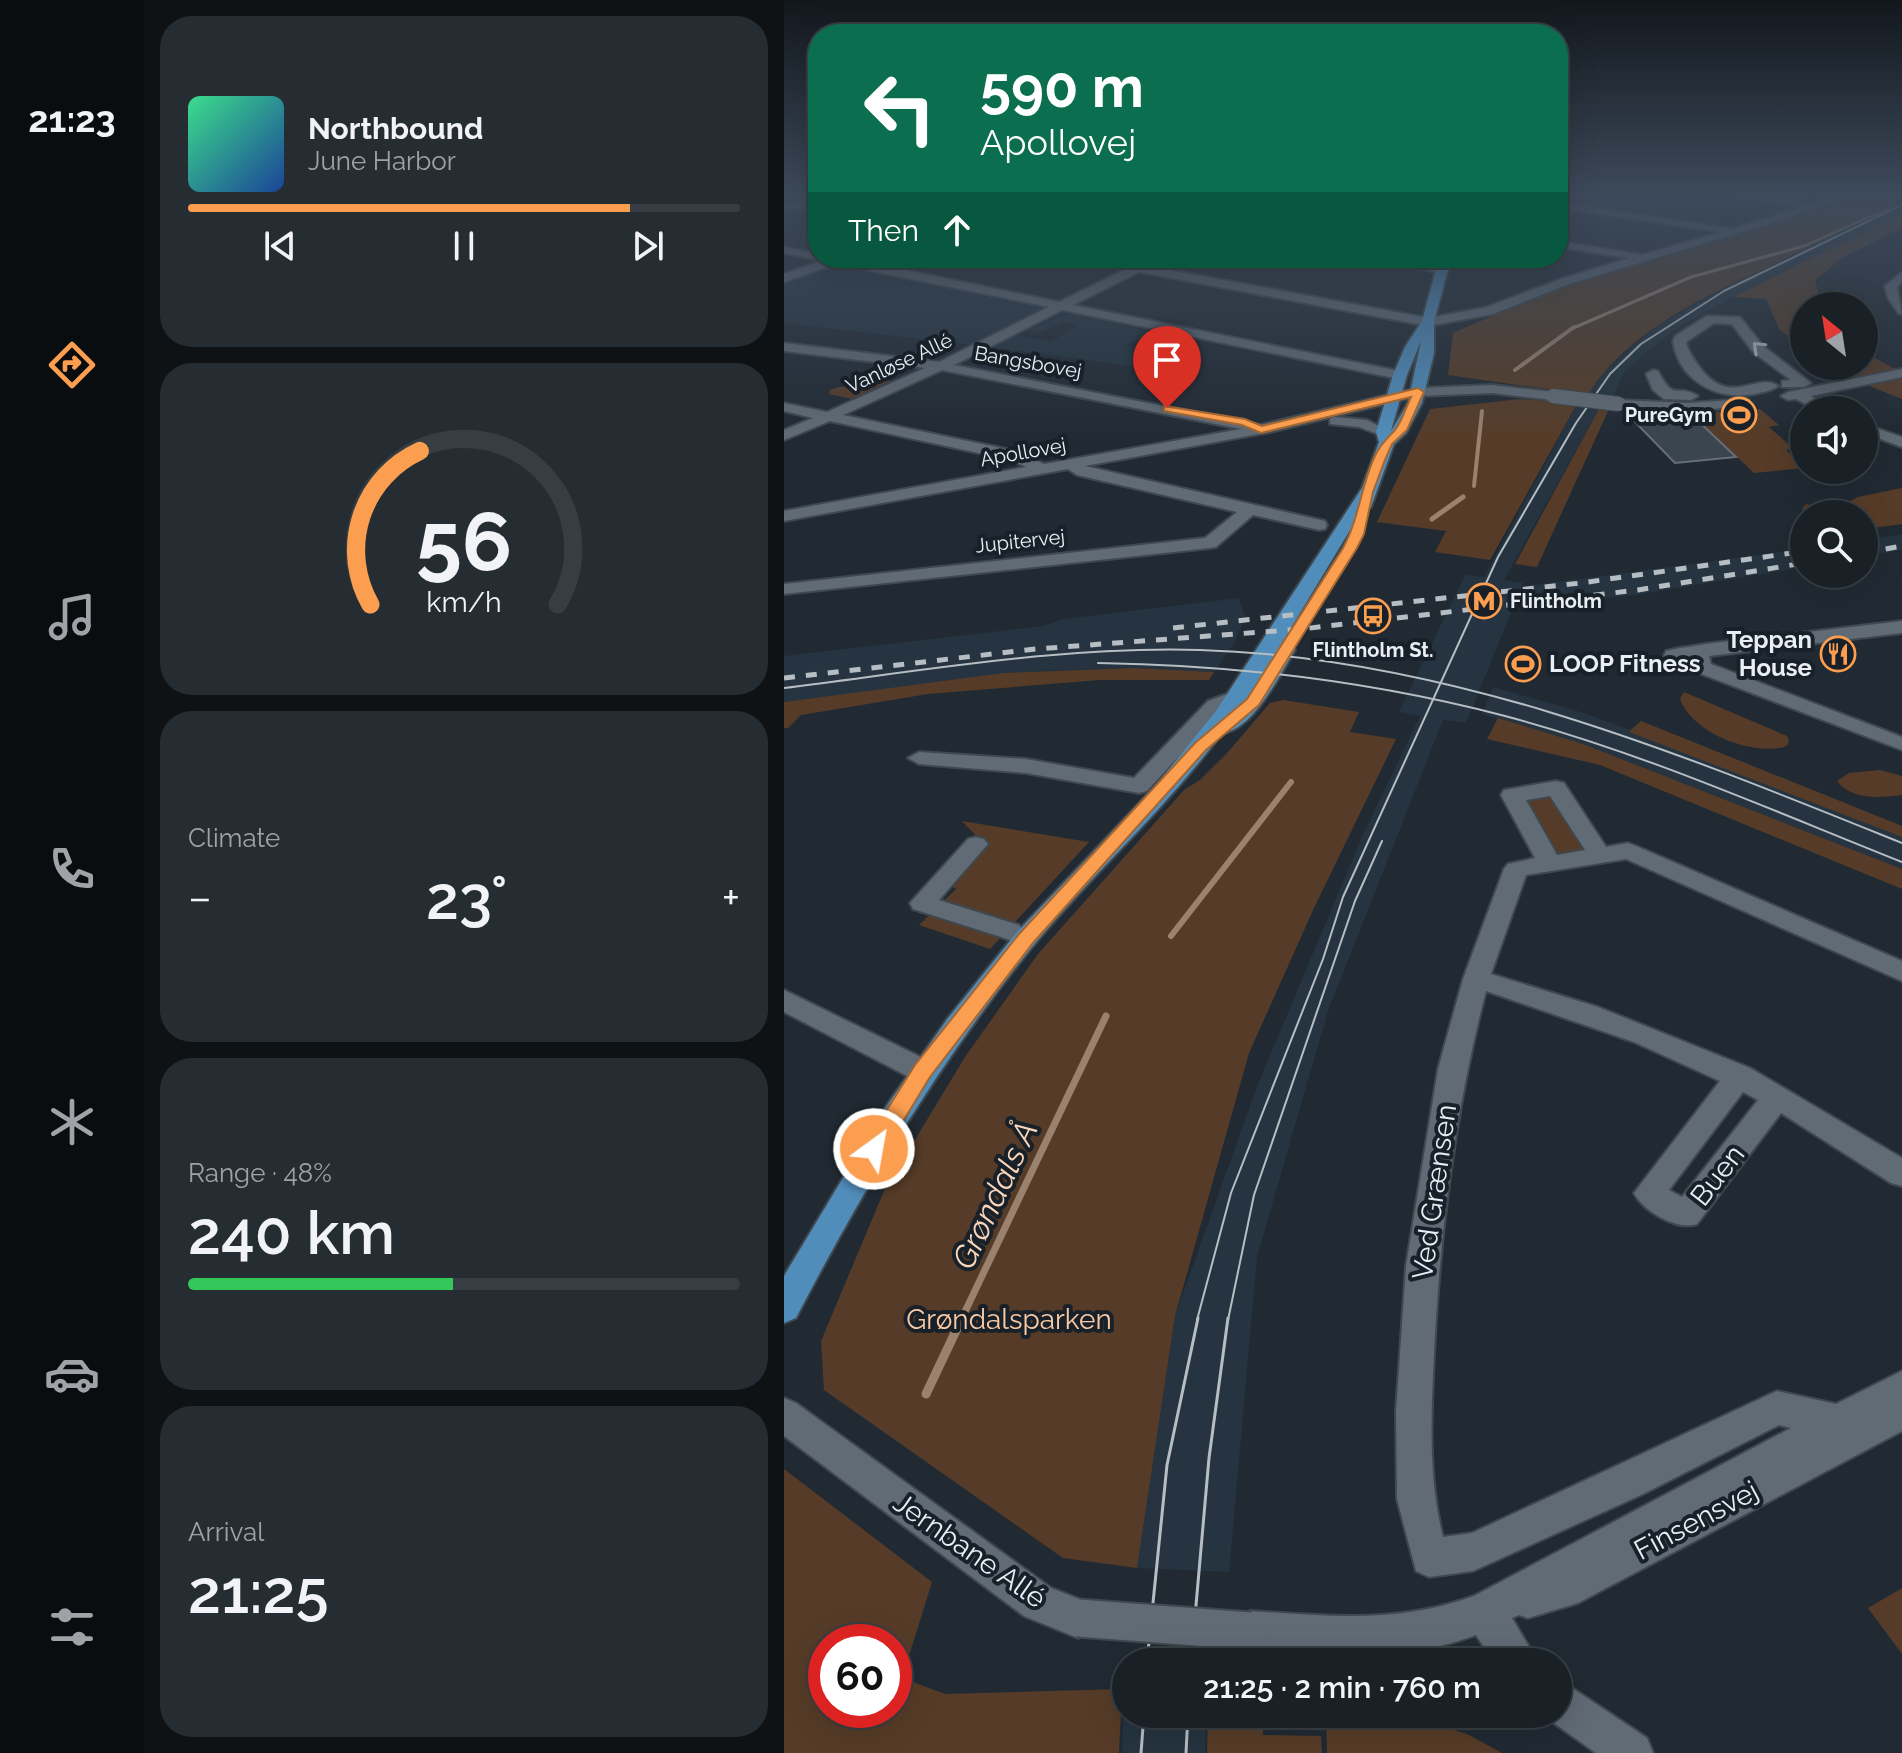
<!DOCTYPE html>
<html lang="en">
<head>
<meta charset="utf-8">
<style>
	:root { --surface:#192026; --page:#262d32; --text:#f1f3f6; --muted:#9fa3a7; --line:#373e43; --accent:#fb9e50 }
	body { margin:0; font-family:Raleway,sans-serif; background:var(--page); color:var(--text); height:100vh; display:flex; flex-direction:column; font-size:30px; white-space:nowrap }
	* { box-sizing:border-box; margin:0 }
	p { font-size:26px; color:var(--muted) }
	.icon { flex:none; width:44px; height:44px; fill:none; stroke:currentColor; stroke-width:2; stroke-linecap:round; stroke-linejoin:round }
	.map { position:relative; flex:1; overflow:hidden }
	.panel { display:flex; flex-direction:column; gap:16px; padding:16px; background:#0e1215; width:640px }
	.panel>* { flex:none }
	.hud { position:absolute; left:24px; top:24px; width:760px; height:244px; border-radius:32px; box-shadow:0 8px 32px #0002,0 0 0 2px var(--line); background:#0b6e4f; color:#fff; overflow:hidden }
	.needle { width:52px; rotate:330deg }
	.controls { position:absolute; left:1006px; top:292px; display:grid; gap:16px }
	.controls a { display:grid; place-items:center; width:88px; height:88px; border-radius:50%; background:var(--surface); box-shadow:0 8px 32px #0002,0 0 0 2px var(--line); font-size:40px }
	.speed { position:absolute; left:24px; top:1624px; display:flex; gap:16px; font-size:40px; font-weight:700; text-align:center }
	.speed>* { display:grid; place-content:center; width:104px; height:104px; border-radius:50%; background:var(--surface); box-shadow:0 8px 32px #0002,0 0 0 2px var(--line); line-height:1 }
	.speed .limit { border:12px solid #d22; background:#fff; color:#111 }
	.pin { position:absolute; display:grid; place-items:center; width:68px; height:68px; color:#fff; margin:-82px -34px; border-radius:50% 50% 50% 0; rotate:-45deg; box-shadow:0 0 8px #0007 }
	.pin .icon { rotate:45deg }
	.me { position:absolute; width:88px; margin:-44px; rotate:32deg; stroke-linejoin:round; filter:drop-shadow(0 0 6px #0008) }
	.turn { display:flex; align-items:center; gap:28px; height:168px; padding:0 40px; font-size:36px }
	.turn .icon { width:104px; height:104px; stroke-width:2.5 }
	.turn b { display:block; font-size:56px; line-height:68px }
	.then { display:flex; align-items:center; height:76px; padding:0 40px; background:#0003; gap:16px; font-size:30px }
	.big { font-size:60px; font-weight:600; line-height:1.1 }
	.panel .widget { flex:1; display:flex; flex-direction:column; justify-content:center; gap:12px; min-width:0; padding:0 28px; border-radius:32px; background:var(--page) }
	.panel .dial { align-items:center; gap:0 }
	.dial svg { height:208px; overflow:visible; fill:none; stroke:var(--line); stroke-width:7; stroke-linecap:round; text-anchor:middle }
	.dial text { fill:var(--text); stroke:none }
	.song { display:flex; align-items:center; gap:24px }
	.cover { width:96px; height:96px; border-radius:12px; background:linear-gradient(135deg,hsl(150 70% 55%),hsl(220 70% 35%)) }
	.played { height:8px; border-radius:4px; background:linear-gradient(90deg,var(--accent) 80%,var(--line) 80%) }
	.keys { display:flex; justify-content:space-around; direction:ltr }
	.heat { display:flex; justify-content:space-between; align-items:center; font-size:44px; direction:ltr }
	.charge { height:12px; border-radius:6px; background:linear-gradient(90deg,#34c759 48%,var(--line) 0) }
	.trip { position:absolute; left:328px; top:1648px; width:460px; height:80px; border-radius:40px; background:var(--surface); box-shadow:0 8px 32px #0002,0 0 0 2px var(--line); font-weight:600; line-height:80px; text-align:center }
	main { display:flex; flex:1; min-height:0 }
	.dock { display:flex; flex-direction:column; width:144px; justify-content:space-around; align-items:center; background:#0a0d0f; color:var(--muted) }
	.dock .icon { width:56px; height:56px }
	.dock .active { color:var(--accent) }
	.dock b { font-size:36px; color:var(--text) }
	.map>svg:first-child { display:block }
	.built { fill:#253440 }
	.green { fill:#563c28; fill-rule:evenodd }
	.lines { fill:none; stroke-linecap:round; stroke-linejoin:round }
	.stream-far5 { stroke:#9a826f; stroke-width:3 }
	.stream-far4 { stroke:#9a826f; stroke-width:4 }
	.stream-far3 { stroke:#9a826f; stroke-width:5 }
	.stream-far2 { stroke:#9a826f; stroke-width:6 }
	.stream-far1 { stroke:#9a826f; stroke-width:7 }
	.stream { stroke:#9a826f; stroke-width:9 }
	.building { fill:#3b454e; stroke:#646f79; stroke-width:2 }
	.minor-casing { stroke:#3f484e; stroke-width:4 }
	.major-casing { stroke:#3f484e; stroke-width:4 }
	.minor { fill:#616b75; fill-rule:evenodd }
	.major { fill:#518dbb; fill-rule:evenodd }
	.tram-far1 { stroke:#b6bdc3; stroke-width:2 }
	.tram { stroke:#b6bdc3; stroke-width:3 }
	.rail { stroke:#b6bdc3; stroke-width:5; stroke-dasharray:11 11; stroke-linecap:butt }
	.minor-bridge-far1-casing { stroke:#3f484e; stroke-width:16; stroke-linecap:butt }
	.minor-bridge-casing { stroke:#3f484e; stroke-width:41; stroke-linecap:butt }
	.minor-bridge-far1 { stroke:#616b75; stroke-width:14 }
	.minor-bridge { stroke:#616b75; stroke-width:37 }
	.oneway { stroke:#b2bac1 }
	.route { fill:#fb9e50; stroke:#a36734; stroke-width:2 }
	.labels { text-anchor:middle; stroke-width:8; stroke-linejoin:round; paint-order:stroke }
	.far-street-label { font-size:20px; fill:#e8eef3; stroke:#182129 }
	.far-poi-label { font-size:20px; font-weight:bold; fill:#e8eef3; stroke:#182129; text-anchor:end }
	.poi-label { font-size:24px; font-weight:bold; fill:#e8eef3; stroke:#182129; text-anchor:end }
	.near-street-label { font-size:28px; fill:#e8eef3; stroke:#182129 }
	.near-park-label { font-size:28px; fill:#fbc9a3; stroke:#182129 }
	.near-water-label { font-size:32px; font-style:italic; fill:#fad4b8; stroke:#182129 }
</style>
</head>
<body>
<main>
<nav class="dock">
<b>21:23</b>
<svg class="icon active" aria-label="directions" viewBox="0 0 24 24"><path d="M12 3l9 9-9 9-9-9zM9 14v-3h6M13 9l2 2-2 2"/></svg>
<svg class="icon" aria-label="music" viewBox="0 0 24 24"><path d="M9 18V5l10-2v13"/><circle cx="6" cy="18" r="3"/><circle cx="16" cy="16" r="3"/></svg>
<svg class="icon" aria-label="phone" viewBox="0 0 24 24"><path d="M5 4h4l2 5-3 2q2 4 5 5l2-3 5 2v4C11 20 4 13 5 4z"/></svg>
<svg class="icon" aria-label="climate" viewBox="0 0 24 24"><path d="M12 3v18M4 7l16 10M4 17L20 7"/></svg>
<svg class="icon" aria-label="car" viewBox="0 0 24 24"><path d="M5 17H2v-5l4-1 3-4h7l3 4 3 1v5h-3M9 17h6M6 11h13"/><circle cx="7" cy="17" r="2"/><circle cx="17" cy="17" r="2"/></svg>
<svg class="icon" aria-label="filters" viewBox="0 0 24 24"><path d="M4 7h16M4 17h16"/><circle cx="9" cy="7" r="2"/><circle cx="15" cy="17" r="2"/></svg>
</nav>
<section class="panel">
<div class="widget">
<div class="song"><i class="cover"></i><div><b>Northbound</b><p>June Harbor</p></div></div>
<div class="played"></div>
<div class="keys"><svg class="icon" aria-label="previous" viewBox="0 0 24 24"><path d="M18 5L8 12l10 7zM5 5v14"/></svg><svg class="icon" aria-label="pause" viewBox="0 0 24 24"><path d="M8 5v14M16 5v14"/></svg><svg class="icon" aria-label="next" viewBox="0 0 24 24"><path d="M6 5l10 7-10 7zM19 5v14"/></svg></div>
</div>
<div class="widget dial"><svg viewBox="0 0 100 80">
<path d="M14 69A42 42 0 1 1 86 69"/>
<path d="M14 69A42 42 0 0 1 33 10" stroke="#fb9e50"/>
<text x="50" y="56" font-size="32" font-weight="700">56</text>
<text x="50" y="72" font-size="11">km/h</text>
</svg></div>
<div class="widget"><p>Climate</p>
<div class="heat"><a>−</a><b class="big">23°</b><a>+</a></div>
</div>
<div class="widget"><p>Range · 48%</p><b class="big">240 km</b><div class="charge"></div></div>
<div class="widget"><p>Arrival</p><b class="big">21:25</b></div>
</section>
<div class="map">
<svg width="1118" height="1753" viewBox="0 0 1118 1753">
	<rect width="100%" height="100%" fill="#212a33"/>
	<g class="built">
		<path d="M1118 198V213L949 297 900 324 864 350 839 374 829 398 804 395 820 373 874 326 936 291Z"/>
		<path d="M51 265 256 308 257 312 187 345 0 323V281Z"/>
		<path d="M288 314 368 332 341 346 409 362 392 372 209 347 235 335 267 342 293 325 279 322 255 333 243 331 274 316Z"/>
		<path d="M793 404 816 407 720 580 739 583 682 723 659 720 544 1011 473 1257 445 1572 353 1568 391 1316 472 1089 577 839 636 716 615 712 681 575 700 577Z"/>
		<path d="M1118 534V550L1080 556V540Z"/>
		<path d="M1020 549V567L857 594 755 605 742 586Z"/>
		<path d="M455 598 461 618 450 644 430 672 349 668 253 671 0 702V656L259 626 280 619Z"/>
		<path d="M709 687 800 713 846 730 857 721 1092 816 1086 824 1118 837V869L799 744 698 714Z"/>
		<path d="M341 1686 342 1714H422L421 1753H338Z"/>
	</g>
	<g class="green">
		<path d="M1068 196 1118 198C1082 217 1046 237 1009 255 937 290 848 324 804 395L664 375 669 333 678 329 777 287 1028 212Z"/>
		<path d="M1118 213V228L1056 259 1031 281 1039 306H1020V349L995 329 982 299 949 297Z"/>
		<path d="M1080 352 1118 373V399L1065 378 1047 366H1080Z"/>
		<path d="M85 373 106 376 100 379 106 381 68 399 45 394 46 390C57 385 66 388 78 382L70 380Z"/>
		<path d="M736 399 793 404 706 560 651 552 662 531 593 522 646 409Z"/>
		<path d="M816 407 825 409 753 567 731 564Z"/>
		<path d="M976 409 995 425 985 427 1009 448 1002 450 1020 468 970 473 908 414Z"/>
		<path d="M1118 488V524L1080 529V514H1026L1018 509 1022 504 1048 511 1074 497Z"/>
		<path d="M349 668 430 672 425 680H315L144 694 17 715 4 728H0V702L220 673Z"/>
		<path d="M900 692 1003 736 1005 740 1003 746C969 757 908 733 896 699Z"/>
		<path d="M499 700 575 712 566 732 612 739 530 908 465 1053 391 1316 353 1568 279 1558 40 1390 37 1341 100 1191 181 1057 254 954 400 790 416 780 444 752 486 703Z"/>
		<path d="M714 718 799 744 1118 869V889L816 765 703 739Z"/>
		<path d="M857 721 1118 826V837L845 732Z"/>
		<path d="M1096 770 1118 776V795C1097 798 1067 800 1053 781L1065 773Z"/>
		<path d="M768 794 802 847 800 850 779 855 770 851 739 799Z"/>
		<path d="M178 821 305 842 206 949 135 925 172 889 161 882 197 841Z"/>
		<path d="M0 1469 148 1582 118 1678 161 1694 338 1689 335 1753H0ZM42 1642H110V1710H42Z"/>
		<path d="M1118 1588V1654L1084 1608Z"/>
		<path d="M424 1714H479V1735L537 1736 538 1753H423Z"/>
		<path d="M542 1714H625L685 1735 718 1753H543Z"/>
	</g>
	<g class="lines">
		<path class="stream-far5" d="M787 329 907 277 1020 246 1106 208"/>
		<g class="stream-far4">
			<path d="M731 370 790 327"/>
			<path d="M690 486 698 411"/>
		</g>
		<path class="stream-far3" d="M648 519 679 497"/>
		<path class="stream-far2" d="M387 936 507 782"/>
		<path class="stream-far1" d="M177 1320 322 1016"/>
		<path class="stream" d="M142 1394 178 1318"/>
	</g>
	<path class="building" d="M910 417 952 457 891 463 852 423Z"/>
	<g class="lines">
		<g class="minor-casing">
			<g id="minor">
				<path d="M956 196C980 196 1002 200 1026 202 1038 203 1050 196 1063 196L998 220 785 284 709 314 644 326 355 272 289 305 615 371 622 375 615 379 278 310 170 365 476 425 634 388 708 385 769 392 776 396 769 400 708 393 634 396 486 432 301 466 541 521 543 525 541 529 535 530 469 515 432 547 426 548 0 594V584L421 538 453 512 293 475 284 469 0 521V511L242 467 227 460 46 421 0 440V430L29 418 0 411V403L43 412 141 368 0 351V343L155 362 265 307 52 264 0 282V274L38 261 0 253V247L34 254V258H64L275 302 342 269 294 258C312 258 344 267 359 262L364 266 644 318 700 308 777 279 846 258 774 247V241L858 255 938 232 774 208V202L948 229 1017 207ZM158 370 457 429 260 464 232 451 59 415Z"/>
				<path d="M34 201V207L0 209V203Z"/>
				<path d="M578 258H605L664 270 658 273Z"/>
				<path d="M1118 272V282L1113 287 1118 314 1114 313 1104 298 1101 286Z"/>
				<path d="M923 316 956 317 979 346 1027 383 1020 387H998V381L1007 380 969 352 948 324 930 323 902 342C904 351 909 358 914 365 945 410 973 371 994 386 987 391 979 392 971 394 934 401 896 382 889 342L891 336Z"/>
				<path d="M1118 369V377L1027 396 1050 410H1032L1012 399 1004 400 997 396 1004 392Z"/>
				<path d="M869 370 874 371C891 404 893 382 914 396L907 400 880 399 869 390 862 374Z"/>
				<path d="M960 399 965 400V406L904 411 835 408 828 404 835 400 904 403Z"/>
				<path d="M551 417 583 420 606 432 599 436 575 427 546 424V418Z"/>
				<path d="M1080 424 1118 437V447L1080 433Z"/>
				<path d="M1118 621V633L925 656 927 664 1118 737V750L912 672H897L878 661 882 651C896 647 908 647 921 644Z"/>
				<path d="M451 691 458 693 461 697 438 709 363 791 355 793 242 773 135 764 124 758 135 752 242 759 350 778 424 701Z"/>
				<path d="M772 781 780 783 822 847 844 843 852 846 1118 961V981L842 859 742 875 707 974 814 1007 966 1068 1118 1158V1186L1107 1183 997 1113 913 1224C893 1231 859 1211 850 1193L936 1081 850 1042 702 991C671 1110 656 1232 650 1354 647 1416 644 1477 659 1537L688 1533 993 1391 1052 1404 1118 1371V1431L794 1603 744 1618 735 1615 728 1618 754 1662H710L692 1635C614 1664 547 1655 466 1651L452 1645 446 1631 452 1617 466 1611C546 1616 613 1624 690 1596L1007 1428 995 1425 859 1494 689 1571 645 1577 632 1571 613 1499 612 1412 622 1266 654 1069 679 979 720 869 724 864 751 858 717 795 720 790ZM766 796 801 850 773 855 742 800ZM959 1092 974 1100 898 1197 885 1190Z"/>
				<path d="M192 837 200 839 204 844 155 900 235 925 239 931 235 937 226 940 217 937 129 909 126 903 184 839Z"/>
				<path d="M0 990 149 1063 153 1071 149 1079 139 1082 129 1079 0 1012Z"/>
				<path d="M0 1398 12 1403 267 1588 308 1604 314 1618 308 1632 294 1638 240 1616 0 1436Z"/>
				<path d="M774 1682 788 1688 863 1738 869 1753H812L760 1716 758 1714H774Z"/>
			</g>
		</g>
		<g class="major-casing">
			<path id="major" d="M655 258H667L650 322V353L638 403 622 433 610 444 587 507 577 512 496 646H508L511 650C496 674 469 731 438 733 381 810 309 873 249 946 156 1061 80 1187 12 1318L0 1323V1276L101 1108 164 1018 233 932 367 791 432 711 578 488 595 442 592 432 609 375 621 347 638 321ZM637 341 624 403 607 431 623 375Z"/>
		</g>
		<use href="#minor" class="minor"/>
		<use href="#major" class="major"/>
		<g class="tram-far1">
			<path d="M314 663C452 665 587 681 721 716 857 752 987 810 1118 862"/>
			<path d="M0 688C137 671 277 646 416 650 663 657 892 752 1118 843"/>
			<path d="M413 1320 447 1193 539 959 559 897 714 557 792 423 826 374 857 344 940 291 1118 205"/>
			<path d="M444 1320 470 1195 571 901 598 841"/>
		</g>
		<g class="tram">
			<path d="M363 1662 383 1465 414 1318"/>
			<path d="M407 1662 425 1458 444 1318"/>
			<path d="M357 1753 360 1714"/>
			<path d="M402 1753 404 1714"/>
		</g>
		<g class="rail">
			<path d="M1080 553 1118 546"/>
			<path d="M389 628 797 583 1008 553"/>
			<path d="M0 678 252 649 518 629 854 590 1020 563"/>
		</g>
		<g class="minor-bridge-far1-casing">
			<path id="minor-bridge-far1" d="M769 396 835 404"/>
		</g>
		<g class="minor-bridge-casing">
			<path id="minor-bridge" d="M294 1618 466 1631"/>
		</g>
		<use href="#minor-bridge-far1" class="minor-bridge-far1"/>
		<use href="#minor-bridge" class="minor-bridge"/>
	</g>
	<defs><path id="oneway-chevron" d="M-2-3.5L2.5 0L-2 3.5" fill="none" stroke-width="1.6" stroke-linecap="round" stroke-linejoin="round" transform="scale(2)"/></defs>
	<use class="oneway" href="#oneway-chevron" transform="translate(974 347) rotate(-136)"/>
	<linearGradient id="sky" x2="0" y2="1"><stop stop-color="#12171c"/><stop offset="0.44" stop-color="#3d4a5b"/><stop offset="1" stop-color="#3d4a5b" stop-opacity="0"/></linearGradient>
	<rect width="1118" height="442" fill="url(#sky)"/>
	<path class="route" d="M634 388 640 392 623 430 608 444 601 460 589 492 580 534 573 548 475 705 422 750 249 943 146 1077 98 1156 90 1158 82 1156 79 1149 82 1143 131 1065 235 934 411 743 463 699 559 548C574 521 577 488 589 460 595 446 601 441 611 430 618 422 622 407 627 397L477 433 458 425 380 411V406L461 419 478 426Z"/>
	<defs>
		<g id="stadium-ring" transform="scale(1.8)"><circle r="9.5" fill="#182129" stroke="#fb9e50" stroke-width="1.5"/><path d="M0-5a6.5 5 0 1 0 0 10a6.5 5 0 1 0 0-10ZM-3.5-1.8h7v3.6h-7Z" fill="#fb9e50"/></g>
		<g id="metro-ring" transform="scale(1.8)"><circle r="9.5" fill="#182129" stroke="#fb9e50" stroke-width="1.5"/><path d="M-5.5 5V-5H-3L0 0L3-5H5.5V5H3V-.5L0 4L-3-.5V5Z" fill="#fb9e50"/></g>
		<g id="bus-ring" transform="scale(1.8)"><circle r="9.5" fill="#182129" stroke="#fb9e50" stroke-width="1.5"/><path d="M-5-6H5V4H4V6H2V4H-2V6H-4V4H-5ZM-3.5-4V0h7V-4ZM-3.5 1.2v1.5H-2V1.2ZM2 1.2v1.5H3.5V1.2Z" fill="#fb9e50"/></g>
		<g id="restaurant-ring" transform="scale(1.8)"><circle r="9.5" fill="#182129" stroke="#fb9e50" stroke-width="1.5"/><path d="M-5-6h1v4h1v-4h1v4h1v-4h1v5L-1.5 .5V6h-2V.5L-5-1ZM5-6V6H3V1.5H1.5Q1.5-4 5-6Z" fill="#fb9e50"/></g>
	</defs>
	<g fill-rule="evenodd">
		<use href="#stadium-ring" x="955" y="415"/>
		<use href="#metro-ring" x="700" y="601"/>
		<use href="#bus-ring" x="589" y="616"/>
		<use href="#restaurant-ring" x="1054" y="654"/>
		<use href="#stadium-ring" x="739" y="664"/>
	</g>
	<g class="labels">
		<g class="far-street-label">
			<text transform="translate(244 362) rotate(10)" y="7">Bangsbovej</text>
			<text transform="translate(115 363) rotate(-25)" y="7">Vanløse Allé</text>
			<text transform="translate(239 452) rotate(-10)" y="7">Apollovej</text>
			<text transform="translate(236 541) rotate(-6)" y="7">Jupitervej</text>
		</g>
		<g class="far-poi-label">
			<text x="929" y="422">PureGym</text>
			<text x="726" y="608" text-anchor="start">Flintholm</text>
			<text x="589" y="657" text-anchor="middle">Flintholm St.</text>
		</g>
		<g class="poi-label">
			<text x="1028" y="648">Teppan<tspan x="1028" dy="28">House</tspan></text>
			<text x="765" y="672" text-anchor="start">LOOP Fitness</text>
		</g>
		<g class="near-street-label">
			<text transform="translate(933 1175) rotate(-52)" y="10">Buen</text>
			<text transform="translate(650 1192) rotate(-82)" y="10">Ved Grænsen</text>
			<text transform="translate(912 1520) rotate(-28)" y="10">Finsensvej</text>
			<text transform="translate(186 1550) rotate(35)" y="10">Jernbane Allé</text>
		</g>
		<g class="near-park-label">
			<text x="225" y="1329">Grøndalsparken</text>
		</g>
		<g class="near-water-label">
			<text transform="translate(211 1195) rotate(-65)" y="11">Grøndals Å</text>
		</g>
	</g>
</svg>
<div class="controls">
<a><svg class="needle" viewBox="-14 -14 28 28"><path d="M0-13l5 13h-10z" fill="#e53935"/><path d="M0 13l5-13h-10z" fill="#9fa3a7"/></svg></a>
<a><svg class="icon" aria-label="sound" viewBox="0 0 24 24"><path d="M4 9h4l5-4v14l-5-4H4zM17 9q2 3 0 6"/></svg></a>
<a><svg class="icon" aria-label="search" viewBox="0 0 24 24"><circle cx="10" cy="10" r="6"/><path d="M15 15l6 6"/></svg></a>
</div>
<div class="speed"><div class="limit">60</div></div>
<div class="pin" style="left:383px;top:408px;background:#d93025"><svg class="icon" aria-label="arrive" viewBox="0 0 24 24"><path d="M6 21V4h12l-3 4 3 4H6"/></svg></div>
<svg class="me" style="left:90px;top:1149px" viewBox="-20 -20 40 40"><circle r="17" fill="#fb9e50" stroke="#fff" stroke-width="3"/><path d="M0-11L8 9 0 5-8 9z" fill="#fff"/></svg>
<div class="trip">21:25 · 2 min · 760 m</div>
<div class="hud">
<div class="turn"><svg class="icon" aria-label="left" viewBox="0 0 24 24"><path d="M17 20v-9H6M10 6l-5 5 5 5"/></svg><div><b>590 m</b>Apollovej</div></div>
<div class="then">Then<svg class="icon" aria-label="ahead" viewBox="0 0 24 24"><path d="M12 20V5M6 11l6-6 6 6"/></svg></div>
</div>
</div>
</main>
</body>
</html>
